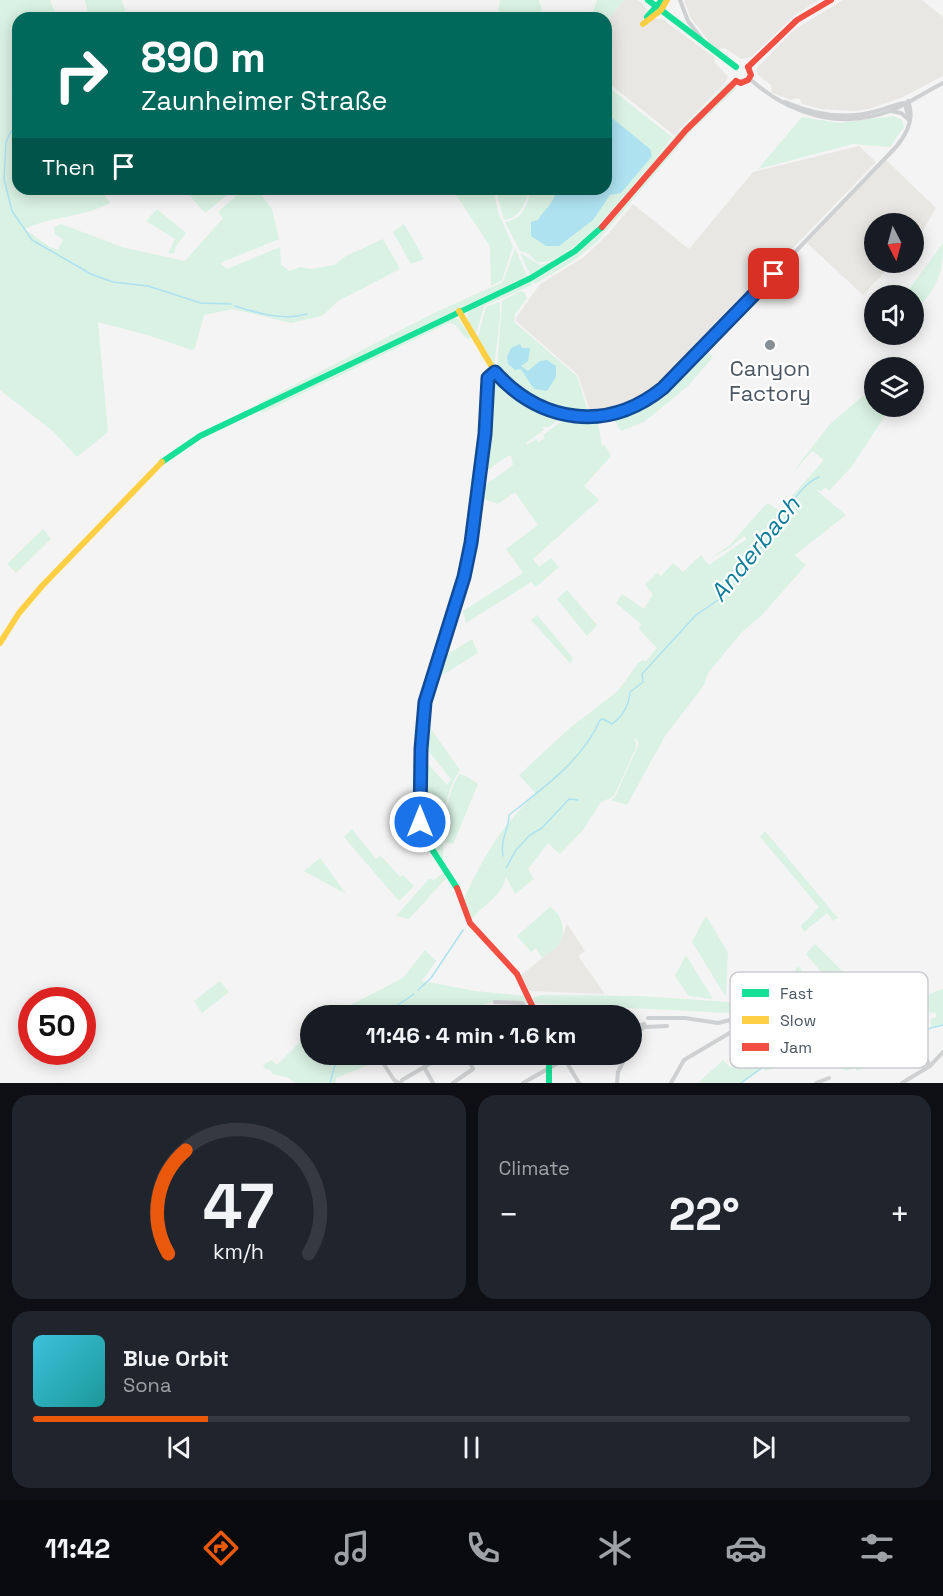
<!DOCTYPE html>
<html lang="en">
<head>
<meta charset="utf-8">
<style>
	:root { --surface:#171b24; --page:#20242c; --text:#f1f3f6; --muted:#9ea1a6; --line:#363941; --accent:#ea580c }
	body { margin:0; font-family:"Space Grotesk",sans-serif; background:var(--page); color:var(--text); height:100vh; display:flex; flex-direction:column; font-size:22px; white-space:nowrap }
	* { box-sizing:border-box; margin:0 }
	p { font-size:20px; color:var(--muted) }
	.icon { flex:none; width:33px; height:33px; fill:none; stroke:currentColor; stroke-width:2; stroke-linecap:round; stroke-linejoin:round }
	.map { position:relative; height:1083px; overflow:hidden }
	.details { display:flex; flex-direction:column; gap:12px; padding:12px; background:#0d0f14; flex:1 }
	.details>* { flex:none }
	.hud { position:absolute; left:12px; top:12px; width:600px; height:183px; border-radius:18px; box-shadow:0 3px 15px #0003; background:#00695c; color:#fff; overflow:hidden }
	.needle { width:39px; rotate:174deg }
	.buttons { position:absolute; left:864px; top:213px; display:grid; gap:12px }
	.buttons a { display:grid; place-items:center; width:60px; height:60px; border-radius:50%; background:var(--surface); box-shadow:0 3px 15px #0003; font-size:30px }
	.speed { position:absolute; left:18px; top:987px; display:flex; gap:12px; font-size:30px; font-weight:700; text-align:center }
	.speed>* { display:grid; place-content:center; width:78px; height:78px; border-radius:50%; background:var(--surface); box-shadow:0 3px 15px #0003; line-height:1 }
	.speed .limit { border:9px solid #d22; background:#fff; color:#111 }
	.pin { position:absolute; display:grid; place-items:center; width:51px; height:51px; color:#fff; margin:-26px; border-radius:12px; box-shadow:0 3px 9px #0006 }
	.me { position:absolute; width:66px; margin:-33px; rotate:0deg; stroke-linejoin:round; filter:drop-shadow(0 0 4px #0008) }
	.turn { display:flex; align-items:center; gap:21px; height:126px; padding:0 30px; font-size:27px }
	.turn .icon { width:78px; height:78px; stroke-width:2.5 }
	.turn b { display:block; font-size:42px; line-height:51px }
	.then { display:flex; align-items:center; height:57px; padding:0 30px; background:#0003; gap:12px; font-size:22px }
	.big { font-size:45px; font-weight:800; line-height:1.1 }
	.details .widget { flex:1; display:flex; flex-direction:column; justify-content:center; gap:9px; min-width:0; padding:0 21px; border-radius:18px; background:var(--page) }
	.details .dial { align-items:center; gap:0 }
	.dial svg { height:156px; overflow:visible; fill:none; stroke:var(--line); stroke-width:7; stroke-linecap:round; text-anchor:middle }
	.dial text { fill:var(--text); stroke:none }
	.song { display:flex; align-items:center; gap:18px }
	.cover { width:72px; height:72px; border-radius:9px; background:linear-gradient(135deg,hsl(190 70% 55%),hsl(180 70% 35%)) }
	.played { height:6px; border-radius:3px; background:linear-gradient(90deg,var(--accent) 20%,var(--line) 20%) }
	.keys { display:flex; justify-content:space-around; direction:ltr }
	.heat { display:flex; justify-content:space-between; align-items:center; font-size:33px; direction:ltr }
	.details .tiles { flex:1; display:grid; gap:12px; grid-template-columns:1fr 1fr }
	.widget:last-child { grid-column:span 2 }
	.trip { position:absolute; left:300px; top:1005px; width:342px; height:60px; border-radius:30px; background:var(--surface); box-shadow:0 3px 15px #0003; font-weight:800; line-height:60px; text-align:center }
	.menu { display:flex; height:96px; justify-content:space-around; align-items:center; background:#090b0e; color:var(--muted) }
	.menu .icon { width:42px; height:42px }
	.menu .on { color:var(--accent) }
	.menu b { font-size:27px; color:var(--text) }
	.map>svg:first-child { display:block }
	.commercial { fill:#e8e7e3 }
	.green { fill:#d9f2e3 }
	.water { fill:#aee2f0 }
	.lines { fill:none; stroke-linecap:round; stroke-linejoin:round }
	.stream { stroke:#aee2f0; stroke-width:1.5 }
	.street { stroke:#ced0d2; stroke-width:4 }
	.fast { stroke:#16e098; stroke-width:6 }
	.slow { stroke:#ffcf43; stroke-width:6 }
	.jam { stroke:#f24e42; stroke-width:6 }
	.route-casing { stroke:#114b97; stroke-width:15 }
	.route { stroke:#1a73e8; stroke-width:10 }
	.poi-dot { fill:#868d94; stroke:#fff; stroke-width:2 }
	.labels { text-anchor:middle; stroke-width:4.5; stroke-linejoin:round; paint-order:stroke }
	.poi-label { font-size:22px; fill:#4a5661; stroke:#fff }
	.water-label { font-size:24px; font-style:italic; fill:#0c7c9b; stroke:#fff }
	.key { fill:#fff; stroke:#c9ccd0; stroke-width:1.5 }
	.key-label { font-size:16px; fill:#4a5661 }
</style>
</head>
<body>
<div class="map">
<svg width="943" height="1083" viewBox="0 0 943 1083">
	<rect width="100%" height="100%" fill="#f4f4f4"/>
	<g class="commercial">
		<path d="M624 0H637L643 4 653 19H662L714 57 715 63 728 76 725 83 674 135 606 81V22Z"/>
		<path d="M684 0H819L795 15 751 57 741 59 725 48 719 50 710 43 691 18Z"/>
		<path d="M843 0H922L943 17V76L903 97 869 109 854 111 821 109 802 104 800 99 796 98 791 100 772 93 771 85 757 74 756 69 794 30Z"/>
		<path d="M859 146 876 162 669 376 641 397 620 406 590 411 578 375 516 321V318L540 284 584 257 608 234 633 204 689 249 753 172Z"/>
		<path d="M886 160 936 208 922 232 914 241V224H874V262L893 263 863 295 807 243Z"/>
		<path d="M567 924 585 951 578 956 605 994 529 991 521 975 559 945Z"/>
	</g>
	<g class="green">
		<path d="M0 0H50L57 18H18V98L6 94 18 99V189H100L110 203C81 218 54 215 25 229L48 246 58 250 63 240 55 234 54 227 61 224 125 248 185 261 223 218 218 212 244 189H257L272 209 279 239 220 263 227 269 280 247 281 264 289 271 300 267 311 269 334 265 346 256 383 239 400 269 338 301 322 316 291 323 233 309 204 315 195 348 192 350 151 336 98 322 108 432 77 457 54 432 0 390Z"/>
		<path d="M85 0H122L127 18H89Z"/>
		<path d="M500 0H539L544 18H497Z"/>
		<path d="M597 0H624L606 22V18H591Z"/>
		<path d="M729 81 728 85 614 213 578 249 533 275 530 274 520 253 540 265C589 255 634 183 665 147 685 124 708 104 729 81Z"/>
		<path d="M606 85 672 137C648 166 576 268 537 262L527 253 520 251 505 222C524 219 526 205 532 189H606Z"/>
		<path d="M735 86 736 89 692 130 597 242 572 262 535 284 533 280 565 262 601 233 688 130Z"/>
		<path d="M894 116 902 120 904 127 890 147 853 144 758 169 802 117 839 123Z"/>
		<path d="M184 189H216L220 192 224 189H234L205 213Z"/>
		<path d="M493 189 498 212 513 246 502 280 491 286 490 246 453 190Z"/>
		<path d="M496 189H530C524 204 522 217 504 220Z"/>
		<path d="M157 209 186 233 176 246 174 254 168 253 175 239 146 221Z"/>
		<path d="M404 224 424 259 411 264 393 232Z"/>
		<path d="M943 243C943 270 938 288 918 307L922 308 914 327V312L917 307 914 306V296L905 295Z"/>
		<path d="M515 248 527 276 260 405 257 404 434 313 503 282Z"/>
		<path d="M531 281 532 285 484 306 476 335 468 325 467 311Z"/>
		<path d="M520 291 524 292 527 298 515 314 514 322 577 376 588 412C547 409 525 397 497 367L502 301Z"/>
		<path d="M500 302V317L494 368 477 340 486 307Z"/>
		<path d="M453 318 458 319 471 336 469 339C460 336 459 323 449 323L262 413 260 411V409Z"/>
		<path d="M705 348 713 357 687 387 644 422 621 431 612 417C650 411 679 375 705 348Z"/>
		<path d="M495 376 527 402 563 416 549 427H542L544 430 526 443 527 445 536 439 539 442 545 438 543 435 567 417 597 419 602 446 605 445 611 456 584 486 599 500 533 559 539 567 551 558 559 567 536 587 531 582 466 623 463 611 523 573 506 549 538 525 515 492 498 504 484 499 480 494 481 488 513 465 511 456H508L483 473 490 381Z"/>
		<path d="M864 395 885 416 852 466 829 491 826 487 821 491 816 490 846 515 795 555 806 565 762 615 741 633 708 673 704 685 665 736 627 805 611 800 615 797 638 746V741L633 737 636 742V748L614 796 600 803 583 830 560 854 548 843 528 869 534 879 515 894 506 877C501 898 482 905 470 921L464 899C482 859 503 823 536 794L519 775 571 727 618 691 638 663 642 660 646 661 657 648 639 629 641 624 616 603 622 594 644 609 653 594 645 585 657 573 661 576 673 563 683 572 701 555 709 565 747 539 744 536 728 549 710 559 730 545 764 506 768 503 779 511 824 460 812 451 790 476 829 425Z"/>
		<path d="M43 529 51 539 16 573 7 564Z"/>
		<path d="M567 590 597 625 587 636 557 599Z"/>
		<path d="M537 615 573 658 570 663 531 620Z"/>
		<path d="M472 639 478 653 434 680 426 722 460 770C441 797 445 829 443 860L428 840 422 824V758L447 785 451 779 423 744 427 700 439 660Z"/>
		<path d="M460 774 466 776 478 784 453 844 445 843C446 822 446 791 460 774Z"/>
		<path d="M352 829 376 859 381 856 400 877 403 875 414 886 399 901 344 837Z"/>
		<path d="M765 831 838 918 833 921 827 913 804 932 801 926 819 907 760 837Z"/>
		<path d="M320 858 346 894 304 871Z"/>
		<path d="M446 871 449 875 409 919 396 916 429 879 434 880Z"/>
		<path d="M550 907C563 914 567 934 558 946 554 950 547 954 542 958L536 948 531 952 517 936Z"/>
		<path d="M706 916 728 952 726 997 692 942Z"/>
		<path d="M815 944 851 980 834 987 806 954Z"/>
		<path d="M425 950 436 961 422 981 475 991 527 996 529 1004C505 996 484 1003 462 1013L463 1015 329 1016 403 978Z"/>
		<path d="M686 955 713 999 689 996 675 976Z"/>
		<path d="M798 966 819 992 804 999 827 1002 855 1011 901 1005 943 989V1025L931 1027V1019L937 1017 935 1012 930 1013 929 1011 897 1023 808 1013H765L780 995 786 1005 798 1000 788 982Z"/>
		<path d="M220 981 229 992 202 1013 194 1001Z"/>
		<path d="M543 995 641 996 757 1004 763 1008 761 1012 729 1013 534 1003 533 997Z"/>
		<path d="M763 1016 831 1019 827 1038 832 1019 851 1021 852 1031 882 1024 884 1040 901 1041 904 1047 857 1071 856 1068 844 1071 843 1066H825L824 1061 815 1063 813 1059 790 1063 765 1071 763 1068 742 1083H698L723 1060 731 1068 738 1058 732 1053 738 1048 733 1033Z"/>
		<path d="M310 1032V1054L371 1055 376 1062 336 1078V1083H295L287 1077 272 1074 270 1070 265 1069 263 1065 272 1060 277 1065Z"/>
	</g>
	<g class="water">
		<path d="M606 113 650 149 652 156 621 193 610 195 593 220 559 246H546L531 236V222L538 220C547 206 551 208 557 189H606Z"/>
		<path d="M520 344 522 348H530L528 361 521 366 528 371 540 361 547 360 556 366V377L547 391 535 389C528 383 526 374 520 369L515 370 508 364 507 357 511 348Z"/>
	</g>
	<g class="lines">
		<g class="stream">
			<path d="M18 92 14 102 18 104"/>
			<path d="M18 123 10 133 6 142 4 179 12 211 32 240 91 274 113 282 148 286 201 303 231 304"/>
			<path d="M235 306C257 313 283 321 307 314"/>
			<path d="M503 856C500 838 509 830 509 815 542 789 583 760 600 720L603 719 612 724C623 716 629 704 630 692L643 682 642 674 696 615 721 598 732 571 755 555 785 520C785 506 806 482 819 477"/>
			<path d="M506 868 516 850 530 835 542 828 569 799 578 800"/>
			<path d="M418 990 431 978 463 930"/>
			<path d="M382 1016 414 994"/>
			<path d="M920 1031 943 1025"/>
			<path d="M833 1060 839 1065C862 1068 861 1052 871 1040L900 1041 911 1037"/>
			<path d="M330 1083 338 1054"/>
			<path d="M741 1083 770 1062 823 1058"/>
		</g>
		<g class="street">
			<path d="M680 0 688 21 701 38"/>
			<path d="M750 79C788 114 840 130 890 111 908 104 925 92 943 83"/>
			<path d="M785 102C813 114 843 120 873 112 884 110 894 104 905 103"/>
			<path d="M908 102 906 108 909 120"/>
			<path d="M891 111 901 113 908 119"/>
			<path d="M495 372C546 429 617 432 673 379L896 147C907 134 915 118 908 101"/>
			<path d="M495 1002 522 1003 531 1016"/>
			<path d="M648 1018H685L718 1023 734 1019 742 1025"/>
			<path d="M644 1024 645 1027 641 1028V1025Z"/>
			<path d="M895 1024 911 1031 930 1066"/>
			<path d="M645 1027 667 1026"/>
			<path d="M632 1037 643 1028"/>
			<path d="M397 1054 383 1063 394 1080 399 1083"/>
			<path d="M564 1058 579 1083"/>
			<path d="M424 1067 433 1083"/>
			<path d="M401 1083 402 1080 447 1054"/>
			<path d="M453 1083 473 1069 466 1054"/>
			<path d="M523 1083 574 1054"/>
			<path d="M617 1083 618 1072 627 1054"/>
			<path d="M671 1083 684 1060 760 1015"/>
			<path d="M816 1083 829 1078"/>
			<path d="M902 1083 930 1066 943 1052"/>
		</g>
		<g class="fast">
			<path d="M648 0 736 67"/>
			<path d="M647 17 662 0"/>
			<path d="M162 462 200 436 531 278 575 251 602 227"/>
			<path d="M457 888 426 840 420 822 423 713 465 564"/>
			<path d="M549 1054V1083"/>
		</g>
		<g class="slow">
			<path d="M643 24 661 10 667 0"/>
			<path d="M459 311 495 372 488 378C485 440 482 505 465 564"/>
			<path d="M0 643 19 613 42 586 162 462"/>
		</g>
		<g class="jam">
			<path d="M748 67 797 20 831 0"/>
			<path d="M736 81 741 83 748 80 751 75 748 67"/>
			<path d="M602 227 686 130 736 81"/>
			<path d="M457 888 470 923 517 974 537 1016"/>
		</g>
	</g>
	<g class="lines">
		<g class="route-casing">
			<path id="route" d="M420 822 421 749 425 702 464 577 471 543 485 434 488 378 495 372C541 423 607 433 663 388L774 274"/>
		</g>
		<use href="#route" class="route"/>
	</g>
	<circle class="poi-dot" cx="770" cy="345" r="6"/>
	<g class="labels">
		<g class="poi-label">
			<text x="770" y="376">Canyon<tspan x="770" dy="25">Factory</tspan></text>
		</g>
		<g class="water-label">
			<text transform="translate(755 549) rotate(-51)" y="8">Anderbach</text>
		</g>
	</g>
	<rect x="730" y="972" width="198" height="96" rx="9" class="key"/>
	<rect x="742" y="989" width="27" height="8" fill="#16e098"/>
	<rect x="742" y="1016" width="27" height="8" fill="#ffcf43"/>
	<rect x="742" y="1043" width="27" height="8" fill="#f24e42"/>
	<g class="key-label">
		<text x="780" y="999">Fast</text>
		<text x="780" y="1026">Slow</text>
		<text x="780" y="1053">Jam</text>
	</g>
</svg>
<div class="buttons">
<a><svg class="needle" viewBox="-14 -14 28 28"><path d="M0-13l5 13h-10z" fill="#e53935"/><path d="M0 13l5-13h-10z" fill="#9ea1a6"/></svg></a>
<a><svg class="icon" aria-label="sound" viewBox="0 0 24 24"><path d="M4 9h4l5-4v14l-5-4H4zM17 9q2 3 0 6"/></svg></a>
<a><svg class="icon" aria-label="layers" viewBox="0 0 24 24"><path d="M12 4l9 5-9 5-9-5zM3 14l9 5 9-5"/></svg></a>
</div>
<div class="speed"><div class="limit">50</div></div>
<div class="pin" style="left:774px;top:274px;background:#d93025"><svg class="icon" aria-label="arrive" viewBox="0 0 24 24"><path d="M6 21V4h12l-3 4 3 4H6"/></svg></div>
<svg class="me" style="left:420px;top:822px" viewBox="-20 -20 40 40"><circle r="17" fill="#1a73e8" stroke="#fff" stroke-width="3"/><path d="M0-11L8 9 0 5-8 9z" fill="#fff"/></svg>
<div class="trip">11:46 · 4 min · 1.6 km</div>
<div class="hud">
<div class="turn"><svg class="icon" aria-label="right" viewBox="0 0 24 24"><path d="M7 20v-9h11M14 6l5 5-5 5"/></svg><div><b>890 m</b>Zaunheimer Straße</div></div>
<div class="then">Then<svg class="icon" aria-label="arrive" viewBox="0 0 24 24"><path d="M6 21V4h12l-3 4 3 4H6"/></svg></div>
</div>
</div>
<section class="details">
<div class="tiles">
<div class="widget dial"><svg viewBox="0 0 100 80">
<path d="M14 69A42 42 0 1 1 86 69"/>
<path d="M14 69A42 42 0 0 1 23 16" stroke="#ea580c"/>
<text x="50" y="56" font-size="32" font-weight="700">47</text>
<text x="50" y="72" font-size="11">km/h</text>
</svg></div>
<div class="widget"><p>Climate</p>
<div class="heat"><a>−</a><b class="big">22°</b><a>+</a></div>
</div>
<div class="widget">
<div class="song"><i class="cover"></i><div><b>Blue Orbit</b><p>Sona</p></div></div>
<div class="played"></div>
<div class="keys"><svg class="icon" aria-label="previous" viewBox="0 0 24 24"><path d="M18 5L8 12l10 7zM5 5v14"/></svg><svg class="icon" aria-label="pause" viewBox="0 0 24 24"><path d="M8 5v14M16 5v14"/></svg><svg class="icon" aria-label="next" viewBox="0 0 24 24"><path d="M6 5l10 7-10 7zM19 5v14"/></svg></div>
</div>
</div>
</section>
<nav class="menu">
<b>11:42</b>
<svg class="icon on" aria-label="directions" viewBox="0 0 24 24"><path d="M12 3l9 9-9 9-9-9zM9 14v-3h6M13 9l2 2-2 2"/></svg>
<svg class="icon" aria-label="music" viewBox="0 0 24 24"><path d="M9 18V5l10-2v13"/><circle cx="6" cy="18" r="3"/><circle cx="16" cy="16" r="3"/></svg>
<svg class="icon" aria-label="phone" viewBox="0 0 24 24"><path d="M5 4h4l2 5-3 2q2 4 5 5l2-3 5 2v4C11 20 4 13 5 4z"/></svg>
<svg class="icon" aria-label="climate" viewBox="0 0 24 24"><path d="M12 3v18M4 7l16 10M4 17L20 7"/></svg>
<svg class="icon" aria-label="car" viewBox="0 0 24 24"><path d="M5 17H2v-5l4-1 3-4h7l3 4 3 1v5h-3M9 17h6M6 11h13"/><circle cx="7" cy="17" r="2"/><circle cx="17" cy="17" r="2"/></svg>
<svg class="icon" aria-label="filters" viewBox="0 0 24 24"><path d="M4 7h16M4 17h16"/><circle cx="9" cy="7" r="2"/><circle cx="15" cy="17" r="2"/></svg>
</nav>
</body>
</html>
